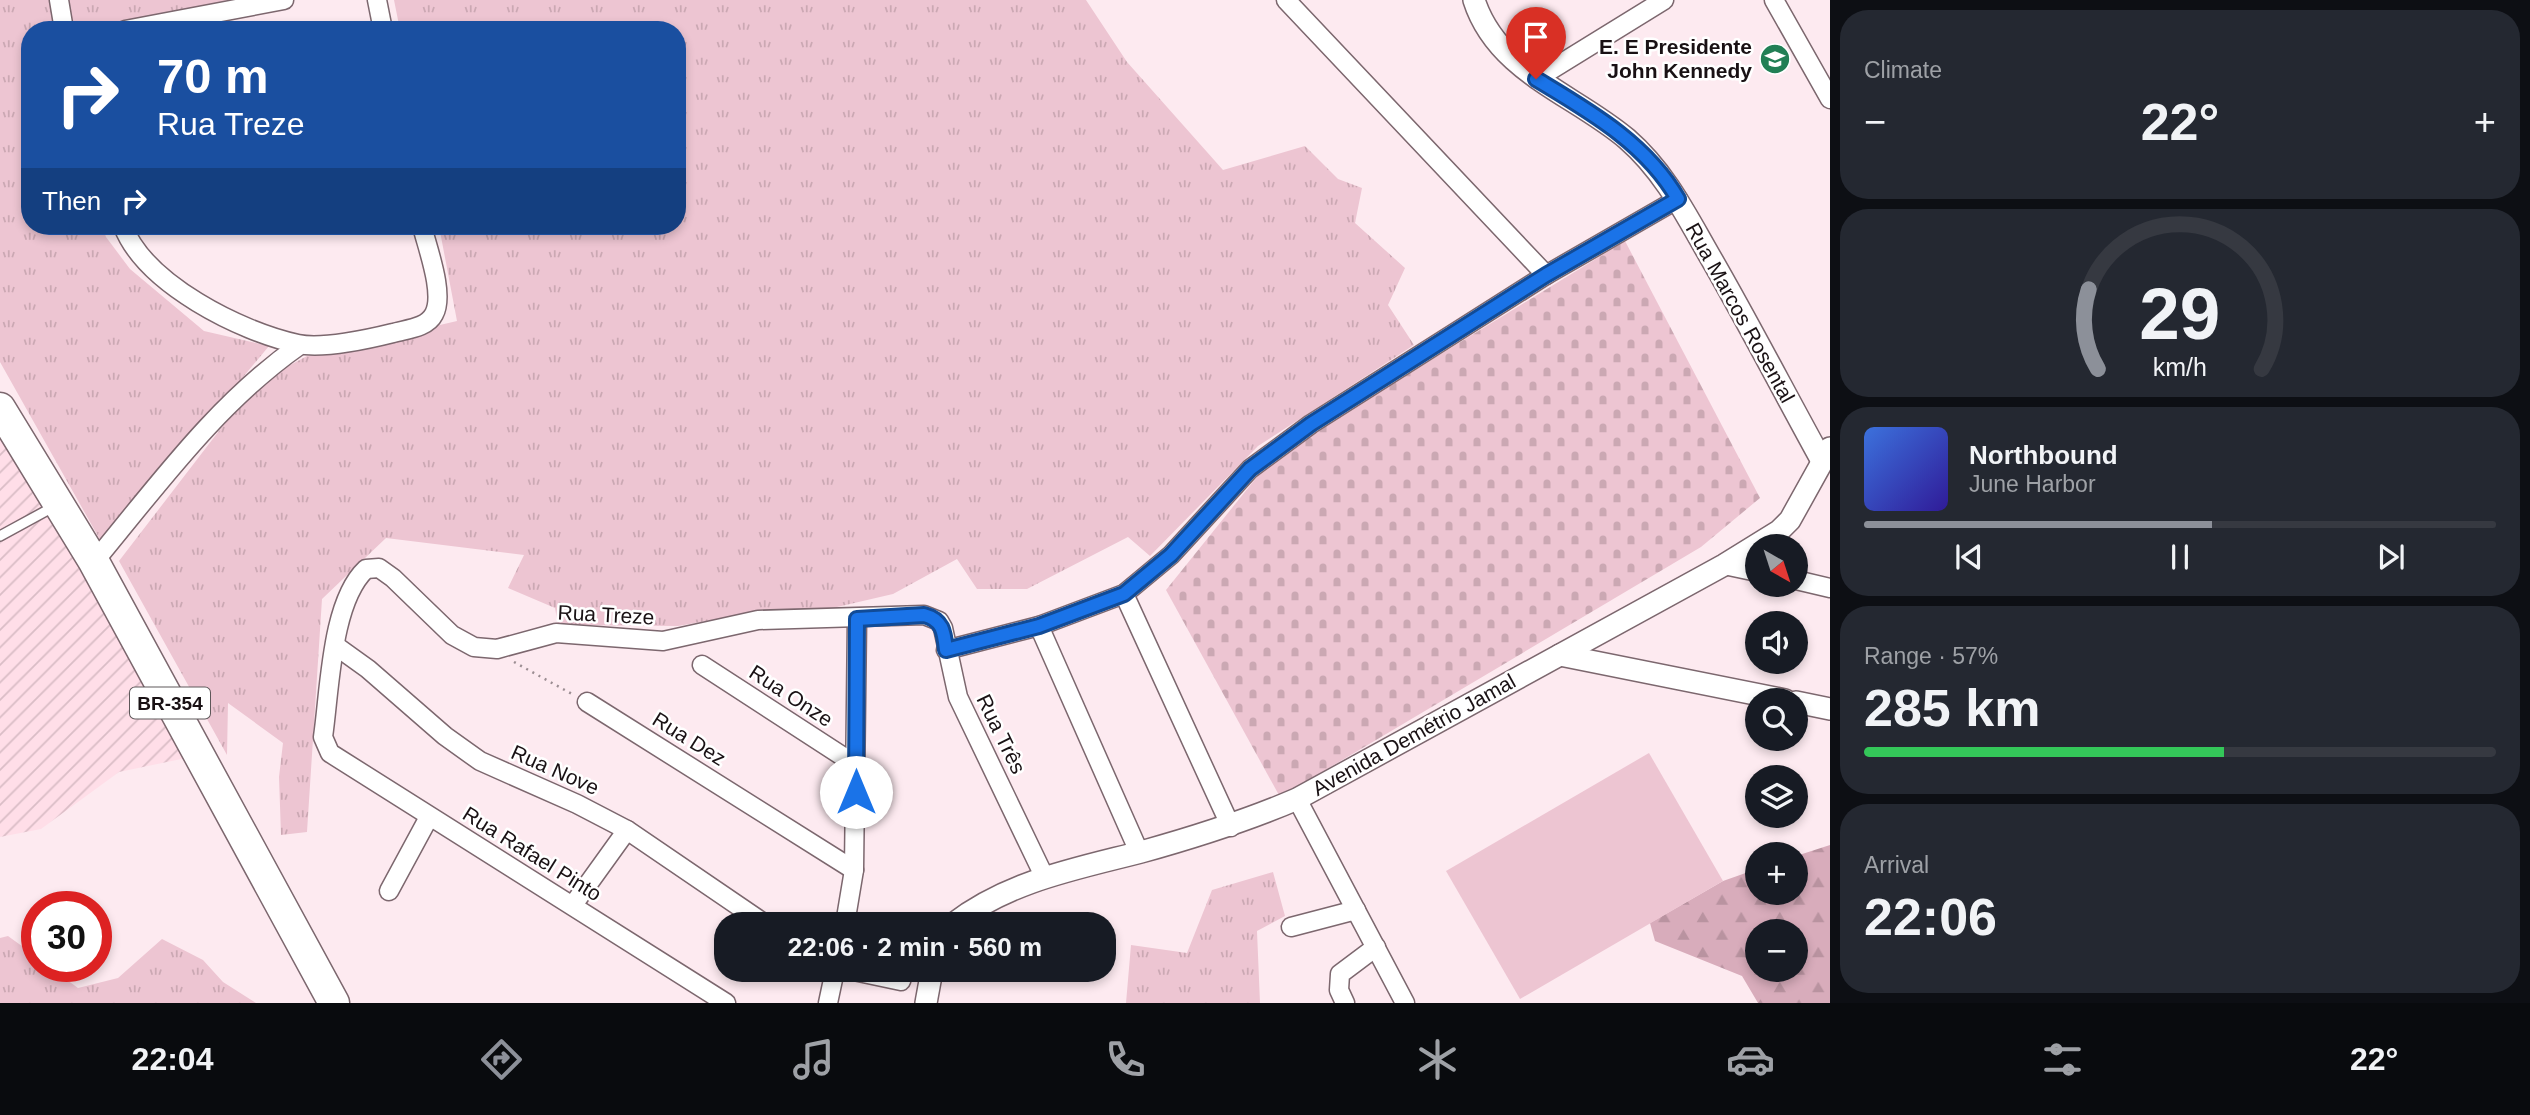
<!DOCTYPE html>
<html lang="en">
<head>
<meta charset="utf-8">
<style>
	:root { --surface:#171b24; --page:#242831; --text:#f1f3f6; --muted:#9ea1a6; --line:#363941; --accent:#8c9099 }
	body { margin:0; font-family:Arial,sans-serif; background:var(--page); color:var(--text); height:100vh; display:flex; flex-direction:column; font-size:26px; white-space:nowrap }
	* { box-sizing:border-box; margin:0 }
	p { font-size:23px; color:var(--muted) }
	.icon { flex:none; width:38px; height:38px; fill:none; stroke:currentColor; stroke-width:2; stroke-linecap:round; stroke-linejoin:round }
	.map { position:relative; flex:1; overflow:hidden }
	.side { display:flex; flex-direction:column; gap:10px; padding:10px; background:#0d0f14; width:700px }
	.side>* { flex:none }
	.hud { position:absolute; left:21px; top:21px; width:665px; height:214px; border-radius:28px; box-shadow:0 4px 10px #0003; background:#1a4fa0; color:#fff; overflow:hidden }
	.needle { width:46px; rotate:141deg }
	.buttons { position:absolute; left:1745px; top:534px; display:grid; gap:14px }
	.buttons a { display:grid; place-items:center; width:63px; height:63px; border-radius:50%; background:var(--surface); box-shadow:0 4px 10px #0003; font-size:35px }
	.speed { position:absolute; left:21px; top:891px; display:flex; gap:14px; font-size:35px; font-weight:700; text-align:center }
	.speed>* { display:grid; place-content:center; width:91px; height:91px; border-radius:50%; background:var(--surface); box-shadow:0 4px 10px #0003; line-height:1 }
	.speed .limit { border:10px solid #d22; background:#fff; color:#111 }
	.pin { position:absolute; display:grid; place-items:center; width:60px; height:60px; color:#fff; margin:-72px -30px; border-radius:50% 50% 50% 0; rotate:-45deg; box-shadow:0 0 7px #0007 }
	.pin .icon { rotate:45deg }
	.me { position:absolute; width:77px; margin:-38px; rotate:0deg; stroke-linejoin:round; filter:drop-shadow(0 0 5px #0008) }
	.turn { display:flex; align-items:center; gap:24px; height:147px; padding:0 21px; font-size:32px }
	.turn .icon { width:91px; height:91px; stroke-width:2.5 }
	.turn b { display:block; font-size:49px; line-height:60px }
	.then { display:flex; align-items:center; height:66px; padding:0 21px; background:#0003; gap:14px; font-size:26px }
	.big { font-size:52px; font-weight:600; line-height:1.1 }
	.side .widget { flex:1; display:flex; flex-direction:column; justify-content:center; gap:10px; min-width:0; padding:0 24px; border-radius:28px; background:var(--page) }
	.side .dial { align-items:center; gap:0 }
	.dial svg { height:182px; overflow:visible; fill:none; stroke:var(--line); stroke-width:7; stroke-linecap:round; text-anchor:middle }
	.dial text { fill:var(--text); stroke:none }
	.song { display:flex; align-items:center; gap:21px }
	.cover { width:84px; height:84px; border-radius:10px; background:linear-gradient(135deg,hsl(220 70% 55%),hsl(250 70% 35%)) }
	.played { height:7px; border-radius:4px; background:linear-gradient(90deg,var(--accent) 55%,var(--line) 55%) }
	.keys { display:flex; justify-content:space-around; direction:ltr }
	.heat { display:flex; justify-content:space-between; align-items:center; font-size:38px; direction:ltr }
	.charge { height:10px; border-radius:5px; background:linear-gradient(90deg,#34c759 57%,var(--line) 0) }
	.trip { position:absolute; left:714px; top:912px; width:402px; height:70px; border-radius:28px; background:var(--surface); box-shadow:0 4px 10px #0003; font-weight:600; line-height:70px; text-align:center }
	.dock { display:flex; height:112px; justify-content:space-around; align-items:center; background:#090b0e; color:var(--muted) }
	.dock .icon { width:49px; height:49px }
	.dock .selected { color:var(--accent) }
	.dock b { font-size:32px; color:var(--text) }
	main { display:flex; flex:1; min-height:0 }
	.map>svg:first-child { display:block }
	.industrial { fill:url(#industrial-furrows) }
	.grass { fill:url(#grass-tufts) }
	.forest { fill:url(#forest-firs); fill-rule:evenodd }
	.cemetery { fill:url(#cemetery-stones) }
	.pitch { fill:#edc5d2 }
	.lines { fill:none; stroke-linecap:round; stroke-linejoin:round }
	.service-casing { stroke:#7c676e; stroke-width:12 }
	.minor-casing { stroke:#7c676e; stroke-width:21 }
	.tertiary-casing { stroke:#7c676e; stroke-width:24 }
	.trunk-casing { stroke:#7c676e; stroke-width:33 }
	.path { stroke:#9b8d92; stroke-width:2.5; stroke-dasharray:2 5; stroke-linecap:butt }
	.service { stroke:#fff; stroke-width:9 }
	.minor { stroke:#fff; stroke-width:18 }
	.tertiary { stroke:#fff; stroke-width:21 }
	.trunk { stroke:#fff; stroke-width:30 }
	.route-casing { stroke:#114b97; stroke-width:18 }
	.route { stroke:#1a73e8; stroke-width:12 }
	.labels { text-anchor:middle; stroke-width:5; stroke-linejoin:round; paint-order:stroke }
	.shield { fill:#fff; stroke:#5e585a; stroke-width:2 }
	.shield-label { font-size:19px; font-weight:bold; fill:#191114 }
	.poi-label { font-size:21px; font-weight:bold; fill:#191114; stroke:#fff; text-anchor:end }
	.street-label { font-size:21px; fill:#191114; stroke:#fff }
</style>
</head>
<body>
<main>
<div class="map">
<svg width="1830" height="1003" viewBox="0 0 1830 1003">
	<defs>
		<pattern id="industrial-furrows" width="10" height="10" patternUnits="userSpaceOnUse" patternTransform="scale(1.75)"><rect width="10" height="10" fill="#ffdee8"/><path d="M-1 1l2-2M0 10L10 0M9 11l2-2" fill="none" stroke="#dabdc6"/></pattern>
		<pattern id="grass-tufts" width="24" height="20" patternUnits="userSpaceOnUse" patternTransform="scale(1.75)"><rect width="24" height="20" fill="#edc5d2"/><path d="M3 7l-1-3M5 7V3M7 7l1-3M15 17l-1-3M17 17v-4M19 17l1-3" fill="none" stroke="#cba8b3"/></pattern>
		<pattern id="forest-firs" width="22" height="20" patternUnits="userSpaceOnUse" patternTransform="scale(1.75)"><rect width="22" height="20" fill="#d8acbb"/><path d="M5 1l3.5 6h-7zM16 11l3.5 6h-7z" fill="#b993a0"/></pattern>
		<pattern id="cemetery-stones" width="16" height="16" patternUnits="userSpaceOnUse" patternTransform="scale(1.75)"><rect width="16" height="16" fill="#edc5d2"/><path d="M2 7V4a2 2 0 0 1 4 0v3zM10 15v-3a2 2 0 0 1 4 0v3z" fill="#cba8b3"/></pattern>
	</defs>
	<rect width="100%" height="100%" fill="#fdeaf0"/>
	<path class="industrial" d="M0 426 191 757 119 772 41 829 0 837Z"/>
	<g class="grass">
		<path d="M0 0H229L94 30H30V226H102L106 237 130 269 204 331 269 346 103 545 0 362Z"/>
		<path d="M394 0H1086L1127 62 1223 170 1305 146 1338 179 1362 188 1355 223 1405 268 1388 305 1414 345 1258 446 1150 556 1128 537 1027 589H977L957 559 893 594 837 607V619L757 612 678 626 558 625 555 608 508 588 524 555 386 538 322 599 307 832 281 835 279 777 283 743 228 703 227 755 119 561 255 384 307 356 457 321 439 226H677V30H400Z"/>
		<path d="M1273 872 1285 916 1257 931 1260 1003H1126L1131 945 1187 953 1212 890Z"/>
		<path d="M8 936 37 957V966H48L78 988 118 978 162 939 203 960 223 982 256 1003H0V938Z"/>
	</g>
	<path class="forest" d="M1830 845V1003H1758L1742 976 1655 941 1650 923 1723 881 1757 869V892H1796V856ZM1757 931H1796V970H1757Z"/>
	<path class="cemetery" d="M1625 241 1760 498 1701 547 1280 797 1166 590 1273 457Z"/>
	<path class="pitch" d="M1649 753 1723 881 1520 999 1446 871Z"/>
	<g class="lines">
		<g class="service-casing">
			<path id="service" d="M0 536 55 506"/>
		</g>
		<g class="minor-casing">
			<g id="minor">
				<path d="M59 0 64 30"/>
				<path d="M377 0 383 30"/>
				<path d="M1286 0 1546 275"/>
				<path d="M1774 0 1830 99"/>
				<path d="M125 30 284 0"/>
				<path d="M1536 79 1664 0"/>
				<path d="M123 226C145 284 241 332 298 344 322 349 369 339 393 333 407 329 427 328 434 314 445 294 427 247 422 226"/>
				<path d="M94 562C158 485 217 403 300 345"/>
				<path d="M1724 565 1757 572"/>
				<path d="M1796 580 1830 588"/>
				<path d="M1124 594 1231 827"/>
				<path d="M1039 626 1139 852"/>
				<path d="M336 646 368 669 445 736 480 761 577 804 627 830 765 924"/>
				<path d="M946 650 1039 626 1124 594 1171 555 1250 469 1311 424 1546 275 1678 199"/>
				<path d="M702 665 856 765"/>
				<path d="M587 702 854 870"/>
				<path d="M1297 799 1405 1003"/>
				<path d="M389 891 429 817"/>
				<path d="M573 905 627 830"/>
				<path d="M845 924 854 870 857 619"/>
				<path d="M1291 927 1356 910"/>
				<path d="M849 970 901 981 904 970"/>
				<path d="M726 1003 330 753 323 737C330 689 331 602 366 569L379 568 393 578 452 635 474 647 497 649 556 633 663 641 758 620 924 615 939 621 943 628 958 697 1044 876"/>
				<path d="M828 1003 835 970"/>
				<path d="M1345 1003 1339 990 1340 974 1376 947"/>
			</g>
		</g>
		<g class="tertiary-casing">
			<g id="tertiary">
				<path d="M1474 0C1497 72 1574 94 1627 139 1666 173 1687 217 1712 260 1750 326 1785 394 1822 461"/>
				<path d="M1560 655 1785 700"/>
				<path d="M1796 702 1830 709"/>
				<path d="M953 924C1009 881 1075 869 1141 852 1195 837 1246 821 1297 799L1724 565 1779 531 1790 520 1830 448"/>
				<path d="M926 1003 932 970"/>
			</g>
		</g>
		<g class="trunk-casing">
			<path id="trunk" d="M0 408 94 562 334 1003"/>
		</g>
		<path class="path" d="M514 662 572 694"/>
		<use href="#service" class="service"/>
		<use href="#minor" class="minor"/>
		<use href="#tertiary" class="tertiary"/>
		<use href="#trunk" class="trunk"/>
	</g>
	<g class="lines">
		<g class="route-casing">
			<path id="route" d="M856 792 857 619 924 615C943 620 944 632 946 650L1039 626 1124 594 1171 555 1250 469 1311 424 1546 275 1678 199C1646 143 1589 111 1536 79"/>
		</g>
		<use href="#route" class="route"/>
	</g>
	<defs>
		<g id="school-disc" transform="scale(1.575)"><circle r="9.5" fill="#227f55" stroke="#fff"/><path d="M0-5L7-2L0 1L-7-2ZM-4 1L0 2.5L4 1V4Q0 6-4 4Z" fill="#fff"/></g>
	</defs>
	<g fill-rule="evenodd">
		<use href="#school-disc" x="1775" y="59"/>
	</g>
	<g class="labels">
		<rect class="shield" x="130" y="687.5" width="80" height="31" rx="5"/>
		<g class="shield-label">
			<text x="170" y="710">BR-354</text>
		</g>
		<g class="poi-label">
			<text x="1752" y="54">E. E Presidente<tspan x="1752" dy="24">John Kennedy</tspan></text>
		</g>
		<g class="street-label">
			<text transform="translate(1740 313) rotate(61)" y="7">Rua Marcos Rosental</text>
			<text transform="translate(606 615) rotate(3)" y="7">Rua Treze</text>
			<text transform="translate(791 696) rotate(33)" y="7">Rua Onze</text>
			<text transform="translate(1001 734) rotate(64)" y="7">Rua Três</text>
			<text transform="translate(1414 735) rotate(-29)" y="7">Avenida Demétrio Jamal</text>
			<text transform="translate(689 739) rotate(32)" y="7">Rua Dez</text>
			<text transform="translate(555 770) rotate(24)" y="7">Rua Nove</text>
			<text transform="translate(532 854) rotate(32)" y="7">Rua Rafael Pinto</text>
		</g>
	</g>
</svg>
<div class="buttons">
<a><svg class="needle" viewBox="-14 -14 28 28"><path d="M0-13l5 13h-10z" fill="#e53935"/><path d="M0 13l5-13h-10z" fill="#9ea1a6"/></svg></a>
<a><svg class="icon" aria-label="sound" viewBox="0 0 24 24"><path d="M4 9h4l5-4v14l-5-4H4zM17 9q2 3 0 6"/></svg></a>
<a><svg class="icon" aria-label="search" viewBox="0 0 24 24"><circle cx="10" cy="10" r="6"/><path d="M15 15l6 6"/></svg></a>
<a><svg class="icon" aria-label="layers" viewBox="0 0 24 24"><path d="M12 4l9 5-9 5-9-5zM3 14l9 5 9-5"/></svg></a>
<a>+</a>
<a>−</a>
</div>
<div class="speed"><div class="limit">30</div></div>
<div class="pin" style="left:1536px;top:79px;background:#d93025"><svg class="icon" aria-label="arrive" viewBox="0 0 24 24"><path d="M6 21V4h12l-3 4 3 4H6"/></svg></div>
<svg class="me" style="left:856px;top:792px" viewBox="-20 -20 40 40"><circle r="19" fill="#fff"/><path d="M0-13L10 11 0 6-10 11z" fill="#1a73e8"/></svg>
<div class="trip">22:06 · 2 min · 560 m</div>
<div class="hud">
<div class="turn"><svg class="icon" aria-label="right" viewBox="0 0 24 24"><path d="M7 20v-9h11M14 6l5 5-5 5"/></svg><div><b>70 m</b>Rua Treze</div></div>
<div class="then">Then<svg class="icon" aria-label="right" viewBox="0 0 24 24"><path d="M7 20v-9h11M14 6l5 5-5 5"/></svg></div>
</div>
</div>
<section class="side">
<div class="widget"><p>Climate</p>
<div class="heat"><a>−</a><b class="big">22°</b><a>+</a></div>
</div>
<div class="widget dial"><svg viewBox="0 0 100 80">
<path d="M14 69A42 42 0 1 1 86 69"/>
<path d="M14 69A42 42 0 0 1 10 34" stroke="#8c9099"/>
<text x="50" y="56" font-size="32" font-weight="700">29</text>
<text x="50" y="72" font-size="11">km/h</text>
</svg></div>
<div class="widget">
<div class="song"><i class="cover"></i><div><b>Northbound</b><p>June Harbor</p></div></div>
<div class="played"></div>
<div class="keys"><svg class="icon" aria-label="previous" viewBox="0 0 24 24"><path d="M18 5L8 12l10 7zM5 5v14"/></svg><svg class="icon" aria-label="pause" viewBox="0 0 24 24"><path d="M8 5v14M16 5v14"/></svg><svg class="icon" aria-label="next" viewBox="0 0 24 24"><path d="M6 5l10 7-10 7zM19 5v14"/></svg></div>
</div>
<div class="widget"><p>Range · 57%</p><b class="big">285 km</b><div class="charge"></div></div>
<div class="widget"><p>Arrival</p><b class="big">22:06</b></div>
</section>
</main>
<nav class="dock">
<b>22:04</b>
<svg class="icon selected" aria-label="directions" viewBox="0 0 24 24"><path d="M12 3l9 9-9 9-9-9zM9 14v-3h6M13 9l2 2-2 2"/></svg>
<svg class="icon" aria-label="music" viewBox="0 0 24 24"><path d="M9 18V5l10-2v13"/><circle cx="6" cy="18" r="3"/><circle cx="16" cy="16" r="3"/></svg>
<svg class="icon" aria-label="phone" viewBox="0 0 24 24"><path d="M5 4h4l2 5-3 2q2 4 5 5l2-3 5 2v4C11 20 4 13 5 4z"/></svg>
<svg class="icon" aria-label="climate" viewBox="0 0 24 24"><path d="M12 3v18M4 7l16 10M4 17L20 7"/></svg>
<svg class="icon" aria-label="car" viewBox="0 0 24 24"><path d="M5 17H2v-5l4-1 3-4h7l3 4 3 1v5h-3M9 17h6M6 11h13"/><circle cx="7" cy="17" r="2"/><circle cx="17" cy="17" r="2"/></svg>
<svg class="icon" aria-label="filters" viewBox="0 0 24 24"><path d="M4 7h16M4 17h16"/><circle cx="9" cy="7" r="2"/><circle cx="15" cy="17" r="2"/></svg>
<b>22°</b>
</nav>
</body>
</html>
